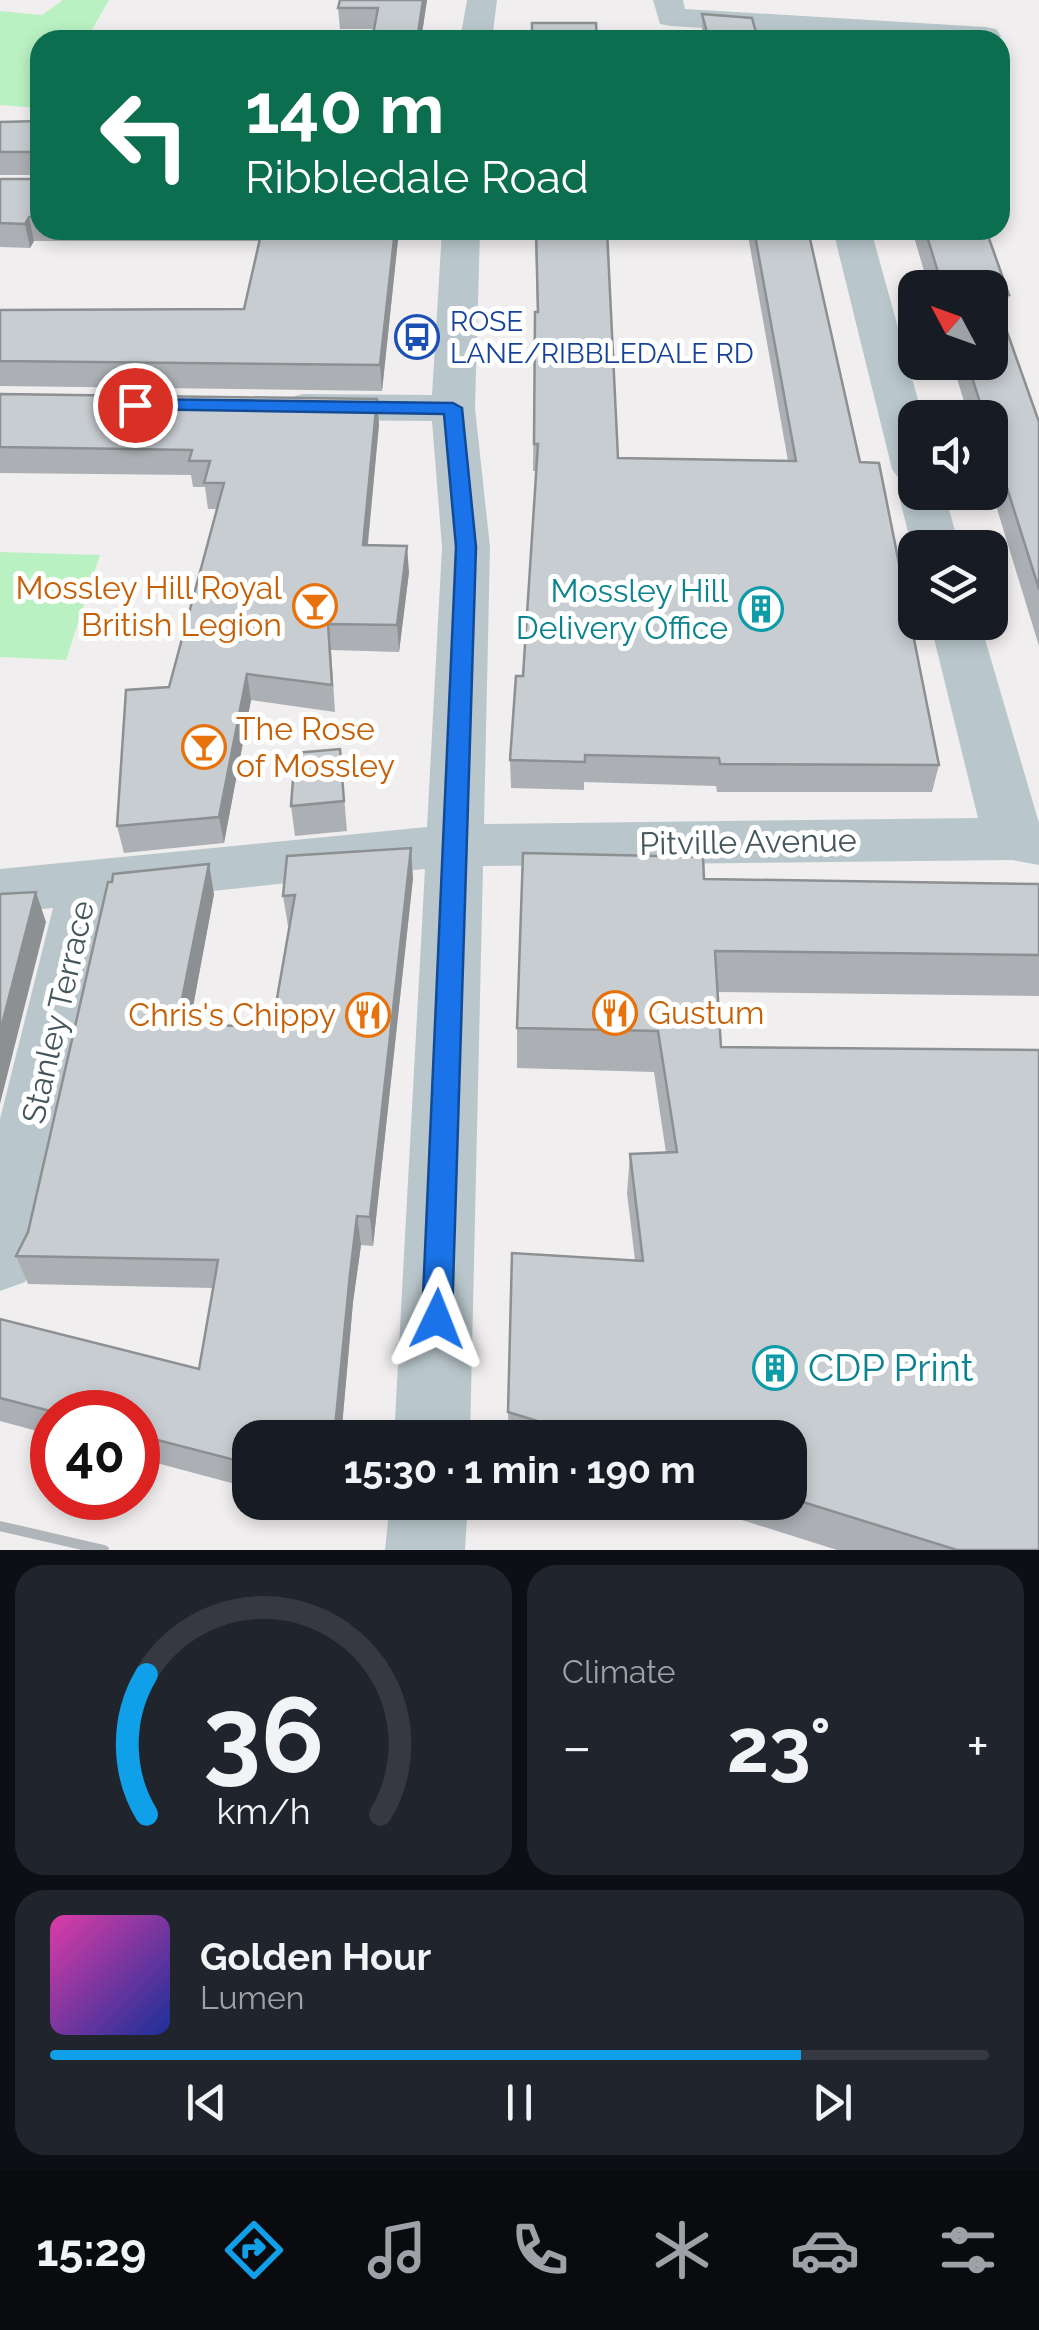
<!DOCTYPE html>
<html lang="en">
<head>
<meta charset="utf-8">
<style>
	:root { --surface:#171b24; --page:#20242c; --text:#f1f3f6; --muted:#9ea1a6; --line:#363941; --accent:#109fe9 }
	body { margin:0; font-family:Raleway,sans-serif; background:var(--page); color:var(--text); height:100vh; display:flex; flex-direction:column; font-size:38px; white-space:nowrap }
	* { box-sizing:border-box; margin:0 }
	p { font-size:32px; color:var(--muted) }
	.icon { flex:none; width:55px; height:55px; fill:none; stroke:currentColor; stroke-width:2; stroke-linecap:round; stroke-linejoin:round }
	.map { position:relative; height:1550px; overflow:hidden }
	.panel { display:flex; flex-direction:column; gap:15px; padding:15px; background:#0d0f14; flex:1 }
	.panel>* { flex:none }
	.top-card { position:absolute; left:30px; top:30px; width:980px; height:210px; border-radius:30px; box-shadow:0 5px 15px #0003; background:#0b6e4f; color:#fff; overflow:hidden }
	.needle { width:65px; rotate:311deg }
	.controls { position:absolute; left:898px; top:270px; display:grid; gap:20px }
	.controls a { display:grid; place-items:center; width:110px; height:110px; border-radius:20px; background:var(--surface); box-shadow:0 5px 15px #0003; font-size:50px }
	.speed { position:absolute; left:30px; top:1390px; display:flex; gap:20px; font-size:50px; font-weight:700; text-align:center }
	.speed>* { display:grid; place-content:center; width:130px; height:130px; border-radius:50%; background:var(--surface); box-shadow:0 5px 15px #0003; line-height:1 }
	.speed .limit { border:15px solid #d22; background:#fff; color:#111 }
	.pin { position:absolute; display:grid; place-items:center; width:85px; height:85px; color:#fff; margin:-42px; border:5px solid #fff; border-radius:50%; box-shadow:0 2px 10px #0007 }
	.me { position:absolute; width:110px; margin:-55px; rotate:2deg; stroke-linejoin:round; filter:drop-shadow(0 0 8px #0008) }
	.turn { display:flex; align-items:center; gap:35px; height:210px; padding:0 50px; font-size:45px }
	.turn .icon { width:130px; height:130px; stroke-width:2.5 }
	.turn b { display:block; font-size:70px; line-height:85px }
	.big { font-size:75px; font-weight:700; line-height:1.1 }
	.panel .card { flex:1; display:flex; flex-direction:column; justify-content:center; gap:15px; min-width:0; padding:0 35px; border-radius:30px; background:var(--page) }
	.panel .dial { align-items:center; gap:0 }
	.dial svg { height:260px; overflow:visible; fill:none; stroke:var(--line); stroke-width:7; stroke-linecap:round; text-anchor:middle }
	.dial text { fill:var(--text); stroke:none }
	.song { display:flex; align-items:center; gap:30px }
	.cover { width:120px; height:120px; border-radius:15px; background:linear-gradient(135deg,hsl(320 70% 55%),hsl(230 70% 35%)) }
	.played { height:10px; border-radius:5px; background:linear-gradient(90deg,var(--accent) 80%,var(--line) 80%) }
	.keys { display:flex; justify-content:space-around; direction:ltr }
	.heat { display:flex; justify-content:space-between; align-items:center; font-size:55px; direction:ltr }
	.panel .tiles { flex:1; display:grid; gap:15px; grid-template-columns:1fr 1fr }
	.card:last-child { grid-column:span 2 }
	.trip { position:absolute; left:232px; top:1420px; width:575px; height:100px; border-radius:30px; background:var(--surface); box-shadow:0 5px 15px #0003; font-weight:700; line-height:100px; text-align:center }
	.tab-bar { display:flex; height:160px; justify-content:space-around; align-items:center; background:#090b0e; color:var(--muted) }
	.tab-bar .icon { width:70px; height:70px }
	.tab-bar .current { color:var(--accent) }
	.tab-bar b { font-size:45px; color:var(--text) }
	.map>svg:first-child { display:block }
	.green { fill:#baf1c3 }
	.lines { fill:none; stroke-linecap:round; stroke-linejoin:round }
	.minor { fill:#b9c7cc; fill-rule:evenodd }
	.rail { stroke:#b0b5b9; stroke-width:10 }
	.wall { fill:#acb0b4 }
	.shaded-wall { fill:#8c9092 }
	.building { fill:#c8cdd1; stroke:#8c9092; stroke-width:2.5 }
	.route { fill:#1a73e8; stroke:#114b97; stroke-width:2.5 }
	.labels { text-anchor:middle; stroke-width:10; stroke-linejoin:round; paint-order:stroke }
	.far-transit-label { font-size:28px; fill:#164399; stroke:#fff; text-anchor:start }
	.food-label { font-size:32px; fill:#c56008; stroke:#fff; text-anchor:end }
	.culture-label { font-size:32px; fill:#0d838f; stroke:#fff; text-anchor:end }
	.street-label { font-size:32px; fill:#45575d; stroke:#fff }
	.near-culture-label { font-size:38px; fill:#0d838f; stroke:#fff; text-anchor:start }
</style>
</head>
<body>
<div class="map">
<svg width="1039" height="1550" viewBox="0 0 1039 1550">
	<rect width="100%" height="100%" fill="#f1eeef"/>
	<g class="green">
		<path d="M63 0H109L86 40H40V108L0 105V11L42 15Z"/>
		<path d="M0 552 100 555 66 660 0 657Z"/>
	</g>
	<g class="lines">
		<g class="minor">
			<path d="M467 0H497L492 40H460Z"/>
			<path d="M653 0H683L685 9 985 27 996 29 1001 36 998 40H896L671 26 660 24Z"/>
			<path d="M442 230H480L475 408 490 547 484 824 978 818 930 622H980L1039 823V865L1012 860 483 866 470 1438H394L425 869 114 901 35 1259 25 1282 0 1291V1119L53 908 0 913V869L427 827 442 547 432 421 303 420 288 416 281 407 288 398 303 394 432 395Z"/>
			<path d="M833 230H871L923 418H915V492H944L960 548H915V552L912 548 898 492 909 481 899 479 892 469Z"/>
			<path d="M390 1502H468L465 1550H385Z"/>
		</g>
		<path class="rail" d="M0 1526 104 1550"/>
	</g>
	<g class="wall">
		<path d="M427 0 421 40H372L374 29H340L338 8Z"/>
		<path d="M702 14 758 40H702Z"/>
		<path d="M40 121V230H399L382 391 0 386V310L244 309 259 241H34L30 248 0 247V179H38V175H0V122Z"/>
		<path d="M535 230 618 458 788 461 747 230H808L860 462 939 765 932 792H717L716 786 584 782V790L511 788 510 760 523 676 536 471H533L535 312H537Z"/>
		<path d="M912 230H986L1009 295 1003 321 1039 422V646L990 486V418H969L952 362H990V288H929Z"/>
		<path d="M0 394 379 424 368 545 409 572 399 652 331 650 335 712 251 700 224 843 124 853 117 826 169 687 217 509H208L205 487H193L191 475 0 473Z"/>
		<path d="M340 749 347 831 295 836 291 806Z"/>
		<path d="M413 878 373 1246 361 1245 353 1302 341 1438H250V1488L138 1458V1412H52V1435L0 1421V1319L199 1369 213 1288 28 1284 16 1256 214 894 190 1024 272 1027 290 926H288L283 896Z"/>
		<path d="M704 879 1039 884V996L717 992 721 1047 1039 1550H837L685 1502H790V1438H509L508 1412 635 1260 627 1193 630 1154 666 1153 654 1072 517 1068V1028Z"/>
		<path d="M304 1502H335V1511Z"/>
	</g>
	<g class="shaded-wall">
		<path d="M423 0H427L421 40H417Z"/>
		<path d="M29 217 34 241 30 248 25 224Z"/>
		<path d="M395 230H399L382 391 380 365Z"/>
		<path d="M377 399 379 424 365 571 363 545Z"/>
		<path d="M407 546 409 572 399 652 397 625Z"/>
		<path d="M247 674 251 700 224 843 219 817Z"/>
		<path d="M411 848 413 878 373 1246 370 1217Z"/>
		<path d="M209 864 214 894 184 1054 177 1024Z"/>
		<path d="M36 892 46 922 0 1104V1032Z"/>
		<path d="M357 1216 361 1245 353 1302 341 1438H334L350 1274Z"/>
	</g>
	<g class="building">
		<path d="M340 0H423L417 40H372L378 8H338Z"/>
		<path d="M702 14 752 18 758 40H709Z"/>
		<path d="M532 23H596L597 40H532Z"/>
		<path d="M40 121V217H29L25 224 0 223V179H38V152H0V122Z"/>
		<path d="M262 230H395L380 365 0 361V310L244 309Z"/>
		<path d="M536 230H607L618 458 796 461 754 230H808L860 462 879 463 939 765 720 764 719 758 585 755V762L510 760 516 676H523L538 444H534L535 312H538Z"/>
		<path d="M925 230H986L1009 295H994L1039 422V589L990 434V418H985L967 362H990V288H943Z"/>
		<path d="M0 394 377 399 363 545 407 546 397 625 328 624 332 685 247 674 219 817 117 826 126 690 169 687 224 483H204L210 461H189L192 450 0 447Z"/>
		<path d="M340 749 344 801 291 806 295 753Z"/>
		<path d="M411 848 370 1217 357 1216 350 1274 334 1438H250V1464L138 1435V1412H54L0 1398V1319L199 1369 218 1260 16 1256 28 1232 108 882H112L113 874 209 864 177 1024 272 1027 295 895 283 896 287 856Z"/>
		<path d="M523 853 703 857 704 879 1039 884V955L715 951 721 1047 1039 1050V1550H957L790 1498V1438H592L508 1412 512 1253 643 1261 630 1154 677 1152 658 1031 517 1028Z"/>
		<path d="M36 892 0 1032V894Z"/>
	</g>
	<path class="route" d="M135 399 453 403 462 408 476 547 452 1319 447 1329 437 1333 426 1329 422 1319 456 547 444 414 129 409 126 405Z"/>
	<defs>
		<g id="bus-ring" transform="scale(2.25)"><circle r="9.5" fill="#fff" stroke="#1a4fb4" stroke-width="1.5"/><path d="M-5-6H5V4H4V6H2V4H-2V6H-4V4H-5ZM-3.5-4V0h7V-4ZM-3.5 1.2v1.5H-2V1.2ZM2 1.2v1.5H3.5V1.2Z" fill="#1a4fb4"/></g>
		<g id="bar-ring" transform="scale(2.25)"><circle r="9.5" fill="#fff" stroke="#e8710a" stroke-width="1.5"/><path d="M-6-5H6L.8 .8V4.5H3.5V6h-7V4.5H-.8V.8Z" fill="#e8710a"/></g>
		<g id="building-ring" transform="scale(2.25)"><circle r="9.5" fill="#fff" stroke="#0f9aa8" stroke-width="1.5"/><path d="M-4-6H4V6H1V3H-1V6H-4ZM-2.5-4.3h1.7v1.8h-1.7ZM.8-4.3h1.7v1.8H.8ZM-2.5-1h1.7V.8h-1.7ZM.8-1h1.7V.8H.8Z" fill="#0f9aa8"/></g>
		<g id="restaurant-ring" transform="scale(2.25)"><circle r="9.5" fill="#fff" stroke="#e8710a" stroke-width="1.5"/><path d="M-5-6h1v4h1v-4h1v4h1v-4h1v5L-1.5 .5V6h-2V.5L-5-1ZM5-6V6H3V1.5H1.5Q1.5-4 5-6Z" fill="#e8710a"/></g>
	</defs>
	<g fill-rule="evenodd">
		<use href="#bus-ring" x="417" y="337"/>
		<use href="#bar-ring" x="315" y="606"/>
		<use href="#building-ring" x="761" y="609"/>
		<use href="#bar-ring" x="204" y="747"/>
		<use href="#restaurant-ring" x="615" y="1013"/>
		<use href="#restaurant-ring" x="368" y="1015"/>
		<use href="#building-ring" x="775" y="1368"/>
	</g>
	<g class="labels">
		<g class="far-transit-label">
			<text x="450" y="331">ROSE<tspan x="450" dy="32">LANE/RIBBLEDALE RD</tspan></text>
		</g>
		<g class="food-label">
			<text x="282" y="599">Mossley Hill Royal<tspan x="282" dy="37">British Legion</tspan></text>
			<text x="236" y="740" text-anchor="start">The Rose<tspan x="236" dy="37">of Mossley</tspan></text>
			<text x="648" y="1024" text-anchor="start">Gustum</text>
			<text x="336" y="1026">Chris's Chippy</text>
		</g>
		<g class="culture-label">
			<text x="728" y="602">Mossley Hill<tspan x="728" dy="37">Delivery Office</tspan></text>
		</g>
		<g class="street-label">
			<text transform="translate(748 842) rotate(-1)" y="11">Pitville Avenue</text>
			<text transform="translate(58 1012) rotate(-77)" y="11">Stanley Terrace</text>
		</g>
		<g class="near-culture-label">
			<text x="808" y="1381">CDP Print</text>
		</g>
	</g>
</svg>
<div class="controls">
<a><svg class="needle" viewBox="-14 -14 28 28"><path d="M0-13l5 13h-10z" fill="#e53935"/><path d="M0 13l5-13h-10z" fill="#9ea1a6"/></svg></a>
<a><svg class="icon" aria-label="sound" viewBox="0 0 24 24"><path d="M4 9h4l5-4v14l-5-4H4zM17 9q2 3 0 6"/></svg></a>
<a><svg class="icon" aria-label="layers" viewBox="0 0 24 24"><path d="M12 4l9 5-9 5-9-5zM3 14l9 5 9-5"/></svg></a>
</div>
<div class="speed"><div class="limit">40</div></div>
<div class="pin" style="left:135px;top:405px;background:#d93025"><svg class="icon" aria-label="arrive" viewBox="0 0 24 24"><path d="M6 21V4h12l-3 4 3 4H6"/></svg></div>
<svg class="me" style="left:437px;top:1319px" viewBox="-20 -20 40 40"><path d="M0-17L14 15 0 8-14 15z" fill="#1a73e8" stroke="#fff" stroke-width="4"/></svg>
<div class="trip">15:30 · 1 min · 190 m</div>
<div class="top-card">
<div class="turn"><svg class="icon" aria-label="left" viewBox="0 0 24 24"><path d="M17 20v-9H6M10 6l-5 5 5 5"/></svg><div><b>140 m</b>Ribbledale Road</div></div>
</div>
</div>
<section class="panel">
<div class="tiles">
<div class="card dial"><svg viewBox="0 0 100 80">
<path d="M14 69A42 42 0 1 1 86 69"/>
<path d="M14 69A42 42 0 0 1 14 26" stroke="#109fe9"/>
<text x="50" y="56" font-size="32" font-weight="700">36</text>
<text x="50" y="72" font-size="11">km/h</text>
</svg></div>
<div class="card"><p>Climate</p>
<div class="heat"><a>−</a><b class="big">23°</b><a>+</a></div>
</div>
<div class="card">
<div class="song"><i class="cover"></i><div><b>Golden Hour</b><p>Lumen</p></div></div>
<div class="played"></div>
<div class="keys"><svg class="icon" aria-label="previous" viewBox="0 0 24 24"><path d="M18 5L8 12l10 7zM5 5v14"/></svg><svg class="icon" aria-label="pause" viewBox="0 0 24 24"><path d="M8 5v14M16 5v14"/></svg><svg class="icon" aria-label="next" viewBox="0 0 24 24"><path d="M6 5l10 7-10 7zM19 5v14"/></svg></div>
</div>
</div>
</section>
<nav class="tab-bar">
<b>15:29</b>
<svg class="icon current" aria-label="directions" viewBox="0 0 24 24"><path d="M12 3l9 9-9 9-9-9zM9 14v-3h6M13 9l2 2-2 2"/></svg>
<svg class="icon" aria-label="music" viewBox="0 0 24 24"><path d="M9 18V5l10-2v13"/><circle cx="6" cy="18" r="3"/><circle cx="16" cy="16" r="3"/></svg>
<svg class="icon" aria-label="phone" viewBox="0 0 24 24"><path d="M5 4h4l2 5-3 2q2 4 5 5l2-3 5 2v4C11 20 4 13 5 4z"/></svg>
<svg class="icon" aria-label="climate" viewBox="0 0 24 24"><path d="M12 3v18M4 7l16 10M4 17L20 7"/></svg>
<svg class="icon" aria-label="car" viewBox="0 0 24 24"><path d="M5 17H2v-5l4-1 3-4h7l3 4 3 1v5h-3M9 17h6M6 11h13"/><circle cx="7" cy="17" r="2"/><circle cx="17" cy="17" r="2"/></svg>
<svg class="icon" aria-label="filters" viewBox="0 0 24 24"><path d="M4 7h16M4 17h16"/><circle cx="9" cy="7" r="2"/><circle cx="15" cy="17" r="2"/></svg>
</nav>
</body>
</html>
